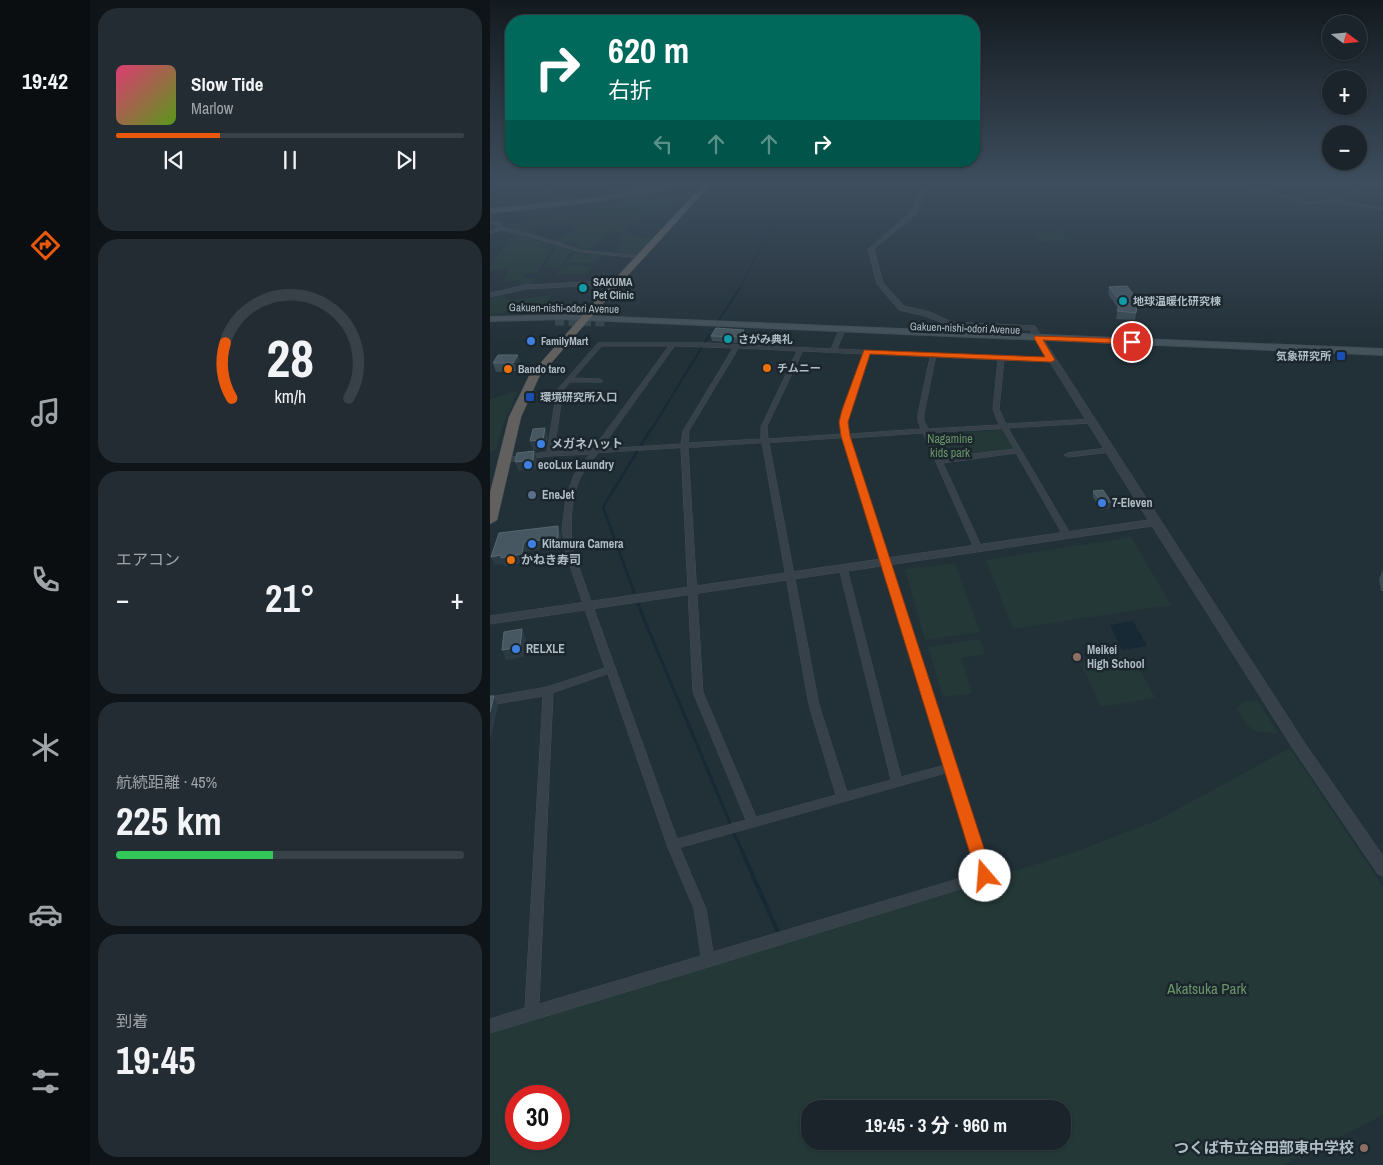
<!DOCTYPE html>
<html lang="ja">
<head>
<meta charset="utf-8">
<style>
	:root { --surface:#1a242a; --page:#232c32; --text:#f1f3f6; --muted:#9fa4a8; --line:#384147; --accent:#ea580c }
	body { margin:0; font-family:"Archivo Narrow","Noto Sans JP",sans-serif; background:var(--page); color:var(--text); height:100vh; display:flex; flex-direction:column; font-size:19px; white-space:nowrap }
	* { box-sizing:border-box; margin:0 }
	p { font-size:16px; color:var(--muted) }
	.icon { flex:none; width:28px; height:28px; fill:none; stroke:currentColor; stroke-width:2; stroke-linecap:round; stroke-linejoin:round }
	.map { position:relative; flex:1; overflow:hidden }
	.details { display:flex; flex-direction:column; gap:8px; padding:8px; background:#0e1417; width:400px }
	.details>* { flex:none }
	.top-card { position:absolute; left:15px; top:15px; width:475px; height:152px; border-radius:20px; box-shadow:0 1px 4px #0004,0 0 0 1px var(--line); background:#00695c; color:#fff; overflow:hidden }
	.needle { width:32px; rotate:106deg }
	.buttons { position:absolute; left:832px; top:15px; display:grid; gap:10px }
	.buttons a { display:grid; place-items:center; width:45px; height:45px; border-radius:50%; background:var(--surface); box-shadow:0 1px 4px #0004,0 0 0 1px var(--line); font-size:25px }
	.speed { position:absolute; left:15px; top:1085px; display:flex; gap:10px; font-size:25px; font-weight:700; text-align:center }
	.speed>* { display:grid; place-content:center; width:65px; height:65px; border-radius:50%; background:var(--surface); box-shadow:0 1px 4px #0004,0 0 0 1px var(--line); line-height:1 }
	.speed .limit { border:8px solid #d22; background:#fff; color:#111 }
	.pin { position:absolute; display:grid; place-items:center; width:42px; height:42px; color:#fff; margin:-21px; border:2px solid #fff; border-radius:50%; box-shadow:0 1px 5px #0007 }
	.me { position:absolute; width:55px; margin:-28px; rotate:342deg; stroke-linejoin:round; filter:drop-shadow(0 0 4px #0008) }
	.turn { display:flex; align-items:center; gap:18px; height:105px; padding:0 20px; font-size:22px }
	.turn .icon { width:65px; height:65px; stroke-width:2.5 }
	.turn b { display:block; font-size:35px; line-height:42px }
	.lanes { display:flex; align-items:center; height:48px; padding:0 20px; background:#0003; justify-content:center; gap:25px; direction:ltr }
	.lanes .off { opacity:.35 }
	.big { font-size:38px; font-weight:700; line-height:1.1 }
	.details .widget { flex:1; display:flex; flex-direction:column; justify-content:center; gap:8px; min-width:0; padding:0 18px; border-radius:20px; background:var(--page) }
	.details .dial { align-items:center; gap:0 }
	.dial svg { height:130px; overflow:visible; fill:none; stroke:var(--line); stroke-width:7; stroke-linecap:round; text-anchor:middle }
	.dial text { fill:var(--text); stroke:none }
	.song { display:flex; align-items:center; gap:15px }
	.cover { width:60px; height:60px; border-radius:8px; background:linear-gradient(135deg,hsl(340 70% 55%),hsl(90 70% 35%)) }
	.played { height:5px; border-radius:2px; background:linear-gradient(90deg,var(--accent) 30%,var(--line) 30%) }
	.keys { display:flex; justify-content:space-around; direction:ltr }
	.heat { display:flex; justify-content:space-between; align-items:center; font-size:28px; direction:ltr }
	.charge { height:8px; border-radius:4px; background:linear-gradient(90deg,#34c759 45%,var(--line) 0) }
	.trip { position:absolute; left:311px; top:1100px; width:270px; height:50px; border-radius:20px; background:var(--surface); box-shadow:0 1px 4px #0004,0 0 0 1px var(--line); font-weight:700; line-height:50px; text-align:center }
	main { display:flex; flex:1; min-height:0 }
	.tab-bar { display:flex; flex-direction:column; width:90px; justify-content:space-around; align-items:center; background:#0a0e11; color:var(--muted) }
	.tab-bar .icon { width:35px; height:35px }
	.tab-bar .on { color:var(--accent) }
	.tab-bar b { font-size:22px; color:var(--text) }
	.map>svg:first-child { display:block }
	.green { fill:#243937; fill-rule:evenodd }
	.water { fill:#162935 }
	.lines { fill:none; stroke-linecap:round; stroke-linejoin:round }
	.stream-far4 { stroke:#162935; stroke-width:1 }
	.stream-far3 { stroke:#162935; stroke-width:2 }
	.stream-far2 { stroke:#162935; stroke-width:2.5 }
	.stream-far1 { stroke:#162935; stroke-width:3 }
	.stream { stroke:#162935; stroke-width:4 }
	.secondary-tunnel { stroke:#37454d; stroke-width:9; stroke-dasharray:9 4.5; stroke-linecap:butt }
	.minor-casing { stroke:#424d55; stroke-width:1 }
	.tertiary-casing { stroke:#424d55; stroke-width:1 }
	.secondary-casing { stroke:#424d55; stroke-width:2 }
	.trunk-casing { stroke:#404c53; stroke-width:1 }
	.minor { fill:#364149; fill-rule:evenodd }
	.tertiary { fill:#364149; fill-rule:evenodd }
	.secondary { fill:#44525b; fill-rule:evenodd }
	.trunk { fill:#61605e; fill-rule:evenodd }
	.wall { fill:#3a4b54 }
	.shaded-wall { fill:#2b3b44 }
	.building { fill:#475761; stroke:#576770 }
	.route { fill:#ea580c; stroke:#983908 }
	.culture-dot { fill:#0f9aa8; stroke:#1b262d; stroke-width:2 }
	.shop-dot { fill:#3f7fe0; stroke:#1b262d; stroke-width:2 }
	.transit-dot { fill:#1a4fb4; stroke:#1b262d; stroke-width:2 }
	.food-dot { fill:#e8710a; stroke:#1b262d; stroke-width:2 }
	.service-dot { fill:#5c6f8a; stroke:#1b262d; stroke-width:2 }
	.education-dot { fill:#8d6e63; stroke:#1b262d; stroke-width:2 }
	.labels { text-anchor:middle; stroke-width:5; stroke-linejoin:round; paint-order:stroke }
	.far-poi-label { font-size:11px; font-weight:bold; fill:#b0bdc5; stroke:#1b262d; text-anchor:start }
	.far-street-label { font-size:11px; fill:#b0bdc5; stroke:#1b262d }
	.park-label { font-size:12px; fill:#69946a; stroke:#1b262d }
	.poi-label { font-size:12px; font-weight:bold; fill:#b0bdc5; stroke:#1b262d; text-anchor:start }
	.near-park-label { font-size:15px; fill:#69946a; stroke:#1b262d }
	.near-poi-label { font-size:15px; font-weight:bold; fill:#b0bdc5; stroke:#1b262d; text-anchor:end }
</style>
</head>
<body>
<main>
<nav class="tab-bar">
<b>19:42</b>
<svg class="icon on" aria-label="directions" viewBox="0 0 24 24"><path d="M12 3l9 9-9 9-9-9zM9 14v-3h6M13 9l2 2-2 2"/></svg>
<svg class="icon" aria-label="music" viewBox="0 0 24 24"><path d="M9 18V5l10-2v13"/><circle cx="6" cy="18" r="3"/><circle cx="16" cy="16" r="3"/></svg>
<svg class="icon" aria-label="phone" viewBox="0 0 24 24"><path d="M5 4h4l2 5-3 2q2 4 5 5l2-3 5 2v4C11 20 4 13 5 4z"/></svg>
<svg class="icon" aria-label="climate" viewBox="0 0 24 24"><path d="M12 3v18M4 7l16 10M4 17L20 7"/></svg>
<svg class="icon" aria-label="car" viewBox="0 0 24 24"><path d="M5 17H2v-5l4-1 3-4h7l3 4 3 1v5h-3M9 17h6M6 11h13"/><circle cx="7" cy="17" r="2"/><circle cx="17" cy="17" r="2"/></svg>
<svg class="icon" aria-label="filters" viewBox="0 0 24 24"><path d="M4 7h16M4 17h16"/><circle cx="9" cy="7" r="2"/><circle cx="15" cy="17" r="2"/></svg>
</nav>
<section class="details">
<div class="widget">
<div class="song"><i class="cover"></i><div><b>Slow Tide</b><p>Marlow</p></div></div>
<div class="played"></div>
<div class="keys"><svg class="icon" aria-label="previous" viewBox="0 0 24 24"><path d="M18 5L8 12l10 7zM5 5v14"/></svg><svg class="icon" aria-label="pause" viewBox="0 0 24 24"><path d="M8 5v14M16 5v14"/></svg><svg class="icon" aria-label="next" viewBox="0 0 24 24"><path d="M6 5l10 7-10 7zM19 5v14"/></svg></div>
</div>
<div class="widget dial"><svg viewBox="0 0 100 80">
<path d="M14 69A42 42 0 1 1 86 69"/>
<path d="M14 69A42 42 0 0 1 10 35" stroke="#ea580c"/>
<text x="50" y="56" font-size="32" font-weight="700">28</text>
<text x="50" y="72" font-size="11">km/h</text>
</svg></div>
<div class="widget"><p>エアコン</p>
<div class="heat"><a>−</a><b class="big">21°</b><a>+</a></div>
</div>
<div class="widget"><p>航続距離 · 45%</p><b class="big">225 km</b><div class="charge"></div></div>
<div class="widget"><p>到着</p><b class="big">19:45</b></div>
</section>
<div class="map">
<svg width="893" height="1165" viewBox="0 0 893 1165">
	<rect width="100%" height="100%" fill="#223038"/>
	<g class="green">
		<path d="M114 182H158L164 185 174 183 176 184 162 189 157 186 150 188 151 190 131 194 118 190 119 188 116 187 122 185Z"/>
		<path d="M184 193 195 198C185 202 175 208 165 211 158 213 152 214 146 218L150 219 132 230 138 231 135 234 162 239 146 255 125 252 134 241 125 240 134 233 122 231 98 250 89 248 83 240 69 244 63 242 88 228 77 226 80 224 67 222 37 234 20 230 27 228 21 226 43 219 48 220 75 213 83 215 107 205 100 201 107 200C119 210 117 210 133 204L126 197 159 194 156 195 159 198Z"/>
		<path d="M571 231 578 241 551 242 545 233Z"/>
		<path d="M30 235 64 246 47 273H36L33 278H45L41 285 29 286 32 280 13 281 18 269 0 270V265L21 238Z"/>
		<path d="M66 246 82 251 69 268H54Z"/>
		<path d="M83 254H113L106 263H76Z"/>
		<path d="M73 265H103L96 274H65Z"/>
		<path d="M10 294 20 300 62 295 56 305 42 304 15 311V313L0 315V300Z"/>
		<path d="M28 391 13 425 6 449 0 452V399Z"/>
		<path d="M511 430 523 450 452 459 440 435Z"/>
		<path d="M641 537 681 605 523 629 496 560Z"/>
		<path d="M465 563 490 632 435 640 415 569Z"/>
		<path d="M490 639 495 654 471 658 482 693 453 697 438 647Z"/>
		<path d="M637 656 641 664H647L665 698 611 707 591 663Z"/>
		<path d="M767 700 788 733C762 732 760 732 747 709L752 702Z"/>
		<path d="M800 748 893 887V1115L793 1165H0V1031L218 961 333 932 590 850 668 820ZM26 1096H69V1139H26ZM320 1109H572V1141H320Z"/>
	</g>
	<path class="water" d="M643 621 657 646 632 650 620 625Z"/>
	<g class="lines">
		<path class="stream-far4" d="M249 290 288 212"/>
		<g class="stream-far3">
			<path d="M229 320 250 288"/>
			<path d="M161 430 220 334"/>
		</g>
		<g class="stream-far2">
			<path d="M144 592 113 507 161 429"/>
			<path d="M148 604 152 613"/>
		</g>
		<g class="stream-far1">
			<path d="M151 612 240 823"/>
			<path d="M244 833 253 853"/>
		</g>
		<path class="stream" d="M252 851 287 930"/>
		<path class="secondary-tunnel" d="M65 321 117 322"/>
		<g class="minor-casing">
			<g id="minor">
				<path d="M0 182 47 183 68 196 92 201 90 202 65 198 46 185 0 184Z"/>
				<path d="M747 182H751L759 186 761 185 795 182 793 183 760 187 819 202 842 200 841 198 865 191 872 186 874 187 867 193 845 200 893 208V210L845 202 819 204 758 189Z"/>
				<path d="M157 190 168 195 169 196 166 197 156 192Z"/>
				<path d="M0 221 12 223V227L48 236 91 250 151 256 153 257 151 258 90 252 44 238 11 230 0 234V231L8 227V225L0 223Z"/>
				<path d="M126 281 128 282V284L36 289 0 297V293L36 285Z"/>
				<path d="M352 328 355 330 347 349 563 359V361L561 362 514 360 509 409 516 424 601 419 604 421 601 423 518 428 581 535 580 537H577L573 535 526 453 453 463 492 548 488 551 484 548 433 433 360 438 501 876 499 880 218 967 0 1033V1019L35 1008 53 696 0 705V697L57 687 115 668 75 551 72 529 76 498 84 475 100 454 60 456 14 462 10 460 14 458 57 452 67 390 108 343H218L341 349 349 330ZM112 346H179L103 449 64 452 73 390 80 382H112L113 381 110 379 84 378ZM185 346 243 348 193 431 191 444 111 449ZM249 348 307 351 271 427V439L198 443 199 431ZM313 351 373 354 350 421 352 434 278 439 277 427ZM379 354 440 357 428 414V421L431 429 359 434 356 421ZM446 357 508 360 503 409 509 425 438 429 434 421V414ZM512 429 524 449 451 458 440 433ZM353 438 455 765 411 777 357 568 356 566H350L349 568 401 780 357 792 329 705 279 443ZM272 443 319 705 346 795 266 817 213 692 198 448ZM191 448 203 692 256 820 187 839 83 551C80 526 80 500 91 476 95 468 102 461 108 453ZM118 674 177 845 204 909 211 956 49 1004 63 693ZM457 773 488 873 223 952 216 909 190 848Z"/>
				<path d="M619 448 623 450 622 452 578 457 574 455 578 453Z"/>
			</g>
		</g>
		<g class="tertiary-casing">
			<g id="tertiary">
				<path d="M413 182 430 185 437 191 425 215 384 249 393 283 414 306 440 312 462 322 545 326 814 742 893 856V876L888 874 804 750 662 526 0 624V616L658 520 540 330 461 326 435 316 409 310 387 284 378 249 420 213 431 191 426 187Z"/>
				<path d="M879 182H893V185Z"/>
			</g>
		</g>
		<g class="secondary-casing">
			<g id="secondary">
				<path d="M193 182H203L175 189 101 202 0 213V209L101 199Z"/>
				<path d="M75 315 893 349V355L75 319 0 321V317Z"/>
			</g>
		</g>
		<g class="trunk-casing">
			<path id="trunk" d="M216 182H223L129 285 49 377 31 417 7 520 0 524V493L19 417 39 376 123 281Z"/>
		</g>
		<use href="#minor" class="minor"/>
		<use href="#tertiary" class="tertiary"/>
		<use href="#secondary" class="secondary"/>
		<use href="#trunk" class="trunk"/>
	</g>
	<g class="wall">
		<path d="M619 287 648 300 645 320 626 319 628 308 618 294Z"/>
		<path d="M255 335 250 343 222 341 221 336Z"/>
		<path d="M3 363H31L26 371 6 372Z"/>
		<path d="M603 491 620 508 611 510 603 497Z"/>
		<path d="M893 569V591H891L889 579Z"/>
	</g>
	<g class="shaded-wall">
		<path d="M254 330 255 335 250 343V337Z"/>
		<path d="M28 355 31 363 26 371 23 363Z"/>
		<path d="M55 428 58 437 55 449 43 450 40 441Z"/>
		<path d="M44 451 47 460 46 469 28 471 25 462Z"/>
		<path d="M621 502 620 508 611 510 612 503Z"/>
		<path d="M68 526 71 534V547L37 551 35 563 14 566 13 564 5 565 1 557Z"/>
		<path d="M32 629 36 639 34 657 16 660 12 650Z"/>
		<path d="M4 696 8 706 0 741V712Z"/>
	</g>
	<g class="building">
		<path d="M637 286 648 300 646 313 627 311 630 301 619 287Z"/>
		<path d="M226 328 254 330 250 337 221 336Z"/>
		<path d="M8 355H28L23 363H3Z"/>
		<path d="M55 428 53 440 40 441 43 429Z"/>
		<path d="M44 451 43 460 25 462 27 453Z"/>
		<path d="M613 490 621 502 612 503 603 491Z"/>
		<path d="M68 526V538L34 542 32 554 11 558V555L1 557 9 533Z"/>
		<path d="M32 629 30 647 12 650 14 632Z"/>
		<path d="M0 696H4L0 712Z"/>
	</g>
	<linearGradient id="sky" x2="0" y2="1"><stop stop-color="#131a1f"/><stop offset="0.53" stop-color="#3e4e5e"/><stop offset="1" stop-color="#3e4e5e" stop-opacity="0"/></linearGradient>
	<rect width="893" height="345" fill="url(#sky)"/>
	<path class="route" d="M545 336 642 339 646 342 642 344 553 340 565 360 561 362 380 354 358 422 360 436 503 876 500 881 495 883 489 881 487 876 351 436 349 422 352 410 374 350 555 357 544 338Z"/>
	<g class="culture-dot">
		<circle cx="93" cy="288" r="5"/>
		<circle cx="633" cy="301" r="5"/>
		<circle cx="238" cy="339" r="5"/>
	</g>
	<g class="shop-dot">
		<circle cx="41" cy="341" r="5"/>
		<circle cx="51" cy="444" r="5"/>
		<circle cx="38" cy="465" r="5"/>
		<circle cx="612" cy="503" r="5"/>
		<circle cx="42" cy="544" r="5"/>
		<circle cx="26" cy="649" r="5"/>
	</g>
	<g class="transit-dot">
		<rect x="846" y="351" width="10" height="10" rx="2.5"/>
		<rect x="35" y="392" width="10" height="10" rx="2.5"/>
	</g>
	<g class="food-dot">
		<circle cx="277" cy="368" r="5"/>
		<circle cx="18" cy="369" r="5"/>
		<circle cx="21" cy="560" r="5"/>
	</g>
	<circle class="service-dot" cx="42" cy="495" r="5"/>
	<g class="education-dot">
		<circle cx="587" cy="657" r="5"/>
		<circle cx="874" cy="1148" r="5"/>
	</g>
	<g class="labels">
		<g class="far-poi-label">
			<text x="103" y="286">SAKUMA<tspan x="103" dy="13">Pet Clinic</tspan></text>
			<text x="643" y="305">地球温暖化研究棟</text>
			<text x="248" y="343">さがみ典礼</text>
			<text x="51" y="345">FamilyMart</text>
			<text x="841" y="360" text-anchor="end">気象研究所</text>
			<text x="287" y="372">チムニー</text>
			<text x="28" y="373">Bando taro</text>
			<text x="50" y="401">環境研究所入口</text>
		</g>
		<g class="far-street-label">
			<text transform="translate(74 308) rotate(1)" y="4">Gakuen-nishi-odori Avenue</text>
			<text transform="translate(475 328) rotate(2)" y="4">Gakuen-nishi-odori Avenue</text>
		</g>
		<g class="park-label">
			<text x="460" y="443">Nagamine<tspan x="460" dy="14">kids park</tspan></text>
		</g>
		<g class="poi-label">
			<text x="61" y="448">メガネハット</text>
			<text x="48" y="469">ecoLux Laundry</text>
			<text x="52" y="499">EneJet</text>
			<text x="622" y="507">7-Eleven</text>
			<text x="52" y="548">Kitamura Camera</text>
			<text x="31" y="564">かねき寿司</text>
			<text x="36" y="653">RELXLE</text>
			<text x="597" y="654">Meikei<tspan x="597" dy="14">High School</tspan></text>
		</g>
		<g class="near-park-label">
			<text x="717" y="994">Akatsuka Park</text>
		</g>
		<g class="near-poi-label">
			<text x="864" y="1153">つくば市立谷田部東中学校</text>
		</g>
	</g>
</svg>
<div class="buttons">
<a><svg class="needle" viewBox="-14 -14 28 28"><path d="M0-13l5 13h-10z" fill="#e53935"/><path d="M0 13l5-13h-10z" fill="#9fa4a8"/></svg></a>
<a>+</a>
<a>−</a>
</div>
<div class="speed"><div class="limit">30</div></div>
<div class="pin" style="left:642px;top:342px;background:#d93025"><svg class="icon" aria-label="arrive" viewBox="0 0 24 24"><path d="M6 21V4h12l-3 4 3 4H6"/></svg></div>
<svg class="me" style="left:495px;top:876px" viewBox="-20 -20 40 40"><circle r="19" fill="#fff"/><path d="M0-13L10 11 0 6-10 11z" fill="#ea580c"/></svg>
<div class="trip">19:45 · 3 分 · 960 m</div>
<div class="top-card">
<div class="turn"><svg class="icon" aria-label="right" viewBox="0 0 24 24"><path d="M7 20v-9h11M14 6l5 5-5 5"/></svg><div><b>620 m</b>右折</div></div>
<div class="lanes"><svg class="icon off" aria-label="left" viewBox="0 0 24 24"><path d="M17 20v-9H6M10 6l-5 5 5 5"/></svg><svg class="icon off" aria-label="ahead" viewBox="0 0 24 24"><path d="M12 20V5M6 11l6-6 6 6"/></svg><svg class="icon off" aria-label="ahead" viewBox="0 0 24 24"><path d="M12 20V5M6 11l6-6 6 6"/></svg><svg class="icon" aria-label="right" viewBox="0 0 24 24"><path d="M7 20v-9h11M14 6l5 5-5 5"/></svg></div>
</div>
</div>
</main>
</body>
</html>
